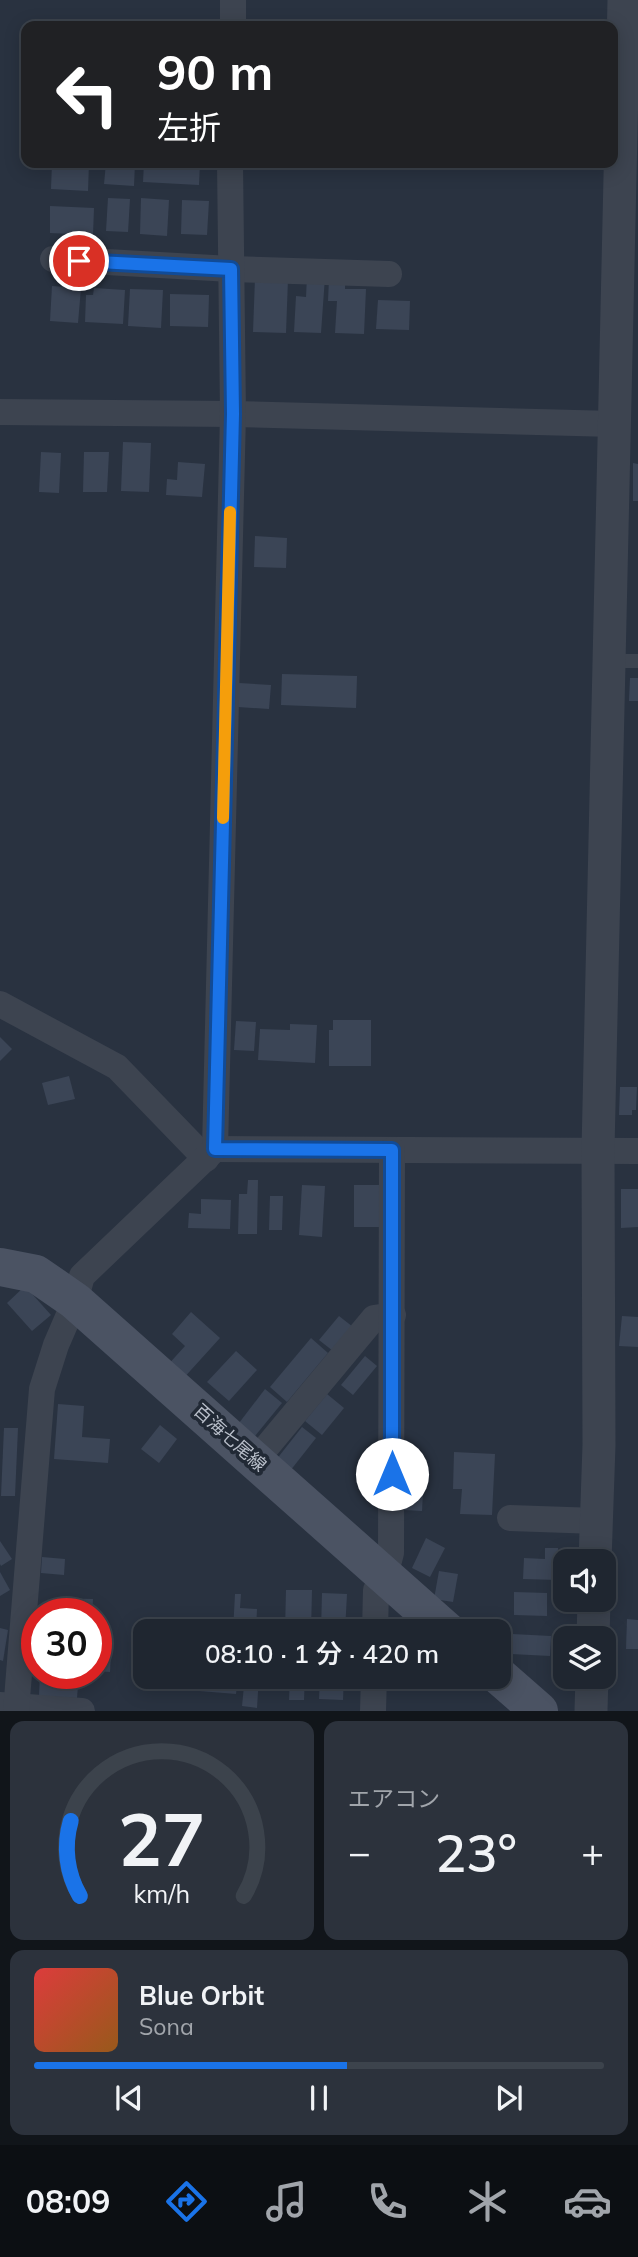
<!DOCTYPE html>
<html lang="ja">
<head>
<meta charset="utf-8">
<style>
	:root { --surface:#1f2630; --page:#2c323c; --text:#f1f3f6; --muted:#a1a5ab; --line:#3c434c; --accent:#1a73e8 }
	body { margin:0; font-family:Mulish,"Noto Sans JP",sans-serif; background:var(--page); color:var(--text); height:100vh; display:flex; flex-direction:column; font-size:26px; white-space:nowrap }
	* { box-sizing:border-box; margin:0 }
	p { font-size:23px; color:var(--muted) }
	.icon { flex:none; width:38px; height:38px; fill:none; stroke:currentColor; stroke-width:2; stroke-linecap:round; stroke-linejoin:round }
	.map { position:relative; height:1711px; overflow:hidden }
	.drawer { display:flex; flex-direction:column; gap:10px; padding:10px; background:#11151a; flex:1 }
	.drawer>* { flex:none }
	.guide { position:absolute; left:21px; top:21px; width:597px; height:147px; border-radius:14px; box-shadow:0 4px 18px #0003,0 0 0 2px var(--line); background:#202124; color:#fff; overflow:hidden }
	.fabs { position:absolute; left:553px; top:1549px; display:grid; gap:14px }
	.fabs a { display:grid; place-items:center; width:63px; height:63px; border-radius:14px; background:var(--surface); box-shadow:0 4px 18px #0003,0 0 0 2px var(--line); font-size:35px }
	.speed { position:absolute; left:21px; top:1598px; display:flex; gap:14px; font-size:35px; font-weight:700; text-align:center }
	.speed>* { display:grid; place-content:center; width:91px; height:91px; border-radius:50%; background:var(--surface); box-shadow:0 4px 18px #0003,0 0 0 2px var(--line); line-height:1 }
	.speed .limit { border:10px solid #d22; background:#fff; color:#111 }
	.pin { position:absolute; display:grid; place-items:center; width:60px; height:60px; color:#fff; margin:-30px; border:4px solid #fff; border-radius:50%; box-shadow:0 2px 7px #0007 }
	.me { position:absolute; width:77px; margin:-38px; rotate:0deg; stroke-linejoin:round; filter:drop-shadow(0 0 5px #0008) }
	.turn { display:flex; align-items:center; gap:24px; height:147px; padding:0 21px; font-size:32px }
	.turn .icon { width:91px; height:91px; stroke-width:2.5 }
	.turn b { display:block; font-size:49px; line-height:60px }
	.big { font-size:52px; font-weight:600; line-height:1.1 }
	.drawer .widget { flex:1; display:flex; flex-direction:column; justify-content:center; gap:10px; min-width:0; padding:0 24px; border-radius:14px; background:var(--page) }
	.drawer .dial { align-items:center; gap:0 }
	.dial svg { height:182px; overflow:visible; fill:none; stroke:var(--line); stroke-width:7; stroke-linecap:round; text-anchor:middle }
	.dial text { fill:var(--text); stroke:none }
	.song { display:flex; align-items:center; gap:21px }
	.cover { width:84px; height:84px; border-radius:10px; background:linear-gradient(135deg,hsl(0 70% 55%),hsl(30 70% 35%)) }
	.played { height:7px; border-radius:4px; background:linear-gradient(90deg,var(--accent) 55%,var(--line) 55%) }
	.keys { display:flex; justify-content:space-around; direction:ltr }
	.heat { display:flex; justify-content:space-between; align-items:center; font-size:38px; direction:ltr }
	.drawer .tiles { flex:1; display:grid; gap:10px; grid-template-columns:1fr 1fr }
	.widget:last-child { grid-column:span 2 }
	.trip { position:absolute; left:133px; top:1619px; width:378px; height:70px; border-radius:14px; background:var(--surface); box-shadow:0 4px 18px #0003,0 0 0 2px var(--line); font-weight:600; line-height:70px; text-align:center }
	.tab-bar { display:flex; height:112px; justify-content:space-around; align-items:center; background:#0c0f13; color:var(--muted) }
	.tab-bar .icon { width:49px; height:49px }
	.tab-bar .on { color:var(--accent) }
	.tab-bar b { font-size:32px; color:var(--text) }
	.map>svg:first-child { display:block }
	.building { fill:#3b4556 }
	.lines { fill:none; stroke-linecap:round; stroke-linejoin:round }
	.service { stroke:#3d4450; stroke-width:14 }
	.minor { stroke:#3d4450; stroke-width:26 }
	.tertiary { stroke:#3d4450; stroke-width:33 }
	.secondary { stroke:#4b5363; stroke-width:38 }
	.route-casing { stroke:#114b97; stroke-width:18 }
	.route { stroke:#1a73e8; stroke-width:12 }
	.slow { stroke:#f59e0b; stroke-width:12 }
	.labels { text-anchor:middle; stroke-width:7; stroke-linejoin:round; paint-order:stroke }
	.street-label { font-size:18px; fill:#b9bfca; stroke:#212935 }
</style>
</head>
<body>
<div class="map">
<svg width="638" height="1711" viewBox="0 0 638 1711">
	<rect width="100%" height="100%" fill="#293240"/>
	<g class="building">
		<path d="M52 163H89L88 191 51 189Z"/>
		<path d="M106 163H135L134 186 104 184Z"/>
		<path d="M144 163H200L199 185 143 182Z"/>
		<path d="M108 198 130 199 128 232 106 231Z"/>
		<path d="M141 198 169 200 167 236 140 234Z"/>
		<path d="M182 200 209 201 207 235 181 234Z"/>
		<path d="M50 206 94 208 93 235 50 233Z"/>
		<path d="M307 276 325 277 321 333 294 332 296 296 306 297Z"/>
		<path d="M255 278 288 279 286 333 253 332Z"/>
		<path d="M329 279 345 280V289H366L364 334 335 333 337 301H328Z"/>
		<path d="M52 286 81 288 78 323 50 321Z"/>
		<path d="M94 288 125 290 123 324 85 322 86 295H93Z"/>
		<path d="M130 289 163 290 161 328 128 326Z"/>
		<path d="M170 294 209 295 208 327 170 326Z"/>
		<path d="M378 300 410 301 409 330 376 329Z"/>
		<path d="M123 442 151 443 149 492 121 491Z"/>
		<path d="M41 452 61 453 59 493 39 492Z"/>
		<path d="M84 452H109L107 492H83Z"/>
		<path d="M178 462 205 464 202 497 166 495 167 479 177 480Z"/>
		<path d="M633 463 638 464V501H633Z"/>
		<path d="M255 536 287 538 286 568 254 567Z"/>
		<path d="M282 674 357 676 356 708 281 705Z"/>
		<path d="M630 678H638V701H629Z"/>
		<path d="M239 683 271 685 269 709 238 707Z"/>
		<path d="M333 1020H371V1066H329V1030H333Z"/>
		<path d="M236 1021 256 1022 254 1051 234 1050Z"/>
		<path d="M290 1024 317 1025 315 1063 258 1060 260 1029 290 1030Z"/>
		<path d="M0 1037 12 1049 0 1061Z"/>
		<path d="M69 1076 75 1099 48 1105 42 1083Z"/>
		<path d="M620 1087H637L636 1110H632V1115H619Z"/>
		<path d="M248 1180H258L257 1234H238L239 1194H247Z"/>
		<path d="M302 1185 325 1186 322 1237 299 1235Z"/>
		<path d="M354 1185H379L380 1227H354Z"/>
		<path d="M621 1189H638V1227L621 1228Z"/>
		<path d="M270 1196H283L282 1230H269Z"/>
		<path d="M201 1199 231 1200 230 1229 188 1228 189 1213 201 1214Z"/>
		<path d="M25 1286 51 1315 32 1331 7 1303Z"/>
		<path d="M191 1312 220 1338 181 1381 166 1367 185 1346 172 1334Z"/>
		<path d="M339 1316 353 1327 333 1351 319 1340Z"/>
		<path d="M622 1316 638 1317V1347L619 1346Z"/>
		<path d="M311 1338 328 1353 287 1402 270 1387Z"/>
		<path d="M236 1351 257 1370 229 1401 207 1382Z"/>
		<path d="M365 1356 377 1366 353 1395 341 1385Z"/>
		<path d="M265 1389 282 1403 255 1436 239 1423Z"/>
		<path d="M327 1394 344 1408 322 1435 305 1421Z"/>
		<path d="M58 1404 84 1406 82 1437 110 1439 108 1463 54 1459Z"/>
		<path d="M160 1425 177 1439 159 1463 141 1449Z"/>
		<path d="M302 1427 316 1438 290 1471 276 1460Z"/>
		<path d="M4 1428H18L15 1496H1Z"/>
		<path d="M454 1452 495 1454 492 1515 460 1514 462 1489H453Z"/>
		<path d="M404 1492H423L422 1511 403 1510Z"/>
		<path d="M426 1538 445 1548 430 1577 412 1568Z"/>
		<path d="M0 1541 12 1559 1 1566 0 1564Z"/>
		<path d="M545 1548H558V1580L523 1579 524 1558 545 1559Z"/>
		<path d="M42 1557 65 1559 64 1575 41 1573Z"/>
		<path d="M439 1571 458 1574 453 1602 434 1599Z"/>
		<path d="M0 1572 10 1590 0 1596Z"/>
		<path d="M286 1590H312L311 1631H285Z"/>
		<path d="M514 1592 547 1593V1616L514 1615Z"/>
		<path d="M322 1593 347 1594 345 1631H321Z"/>
		<path d="M235 1594H241L240 1608 257 1609 256 1631H233Z"/>
		<path d="M55 1598 93 1599 92 1614H55Z"/>
		<path d="M208 1618 224 1620 223 1631H207Z"/>
		<path d="M627 1619 638 1620V1649H626Z"/>
		<path d="M0 1628 8 1630 3 1661 0 1660Z"/>
		<path d="M512 1634 551 1636 550 1656 511 1654Z"/>
		<path d="M96 1636 112 1637 110 1672 96 1671Z"/>
		<path d="M40 1673H79L77 1698 39 1696Z"/>
		<path d="M188 1676H238L236 1694 187 1690Z"/>
		<path d="M245 1676H259L257 1708 242 1706Z"/>
		<path d="M290 1676H305L304 1700H289Z"/>
		<path d="M320 1676H344L343 1700 319 1699Z"/>
	</g>
	<g class="lines">
		<path class="service" d="M609 661H638"/>
		<g class="minor">
			<path d="M233 26V0"/>
			<path d="M53 259 231 269 389 274"/>
			<path d="M0 412 233 414 614 424"/>
			<path d="M0 1004 117 1067 206 1159"/>
			<path d="M215 1149 638 1151"/>
			<path d="M255 1461 374 1318 393 1315"/>
			<path d="M510 1518 597 1521"/>
			<path d="M375 1631 376 1590 385 1576 391 1553 392 1150"/>
			<path d="M0 1705 82 1711"/>
			<path d="M16 1711 42 1389 56 1345 75 1301 82 1276 215 1149 233 414 230 163"/>
			<path d="M373 1711 374 1676"/>
		</g>
		<g class="tertiary">
			<path d="M595 1561 599 1445 598 1150 624 0"/>
			<path d="M593 1638 594 1600"/>
			<path d="M591 1711 592 1676"/>
		</g>
		<g class="secondary">
			<path d="M0 1267 36 1274 75 1301 447 1631"/>
			<path d="M499 1676 539 1711"/>
		</g>
	</g>
	<g class="lines">
		<g class="route-casing">
			<path id="route" d="M79 261 231 269 233 414 215 1149 392 1150V1474"/>
		</g>
		<use href="#route" class="route"/>
		<path class="slow" d="M223 818 230 512"/>
	</g>
	<g class="labels">
		<g class="street-label">
			<text transform="translate(230 1438) rotate(42)" y="6">百海七尾線</text>
		</g>
	</g>
</svg>
<div class="fabs">
<a><svg class="icon" aria-label="sound" viewBox="0 0 24 24"><path d="M4 9h4l5-4v14l-5-4H4zM17 9q2 3 0 6"/></svg></a>
<a><svg class="icon" aria-label="layers" viewBox="0 0 24 24"><path d="M12 4l9 5-9 5-9-5zM3 14l9 5 9-5"/></svg></a>
</div>
<div class="speed"><div class="limit">30</div></div>
<div class="pin" style="left:79px;top:261px;background:#d93025"><svg class="icon" aria-label="arrive" viewBox="0 0 24 24"><path d="M6 21V4h12l-3 4 3 4H6"/></svg></div>
<svg class="me" style="left:392px;top:1474px" viewBox="-20 -20 40 40"><circle r="19" fill="#fff"/><path d="M0-13L10 11 0 6-10 11z" fill="#1a73e8"/></svg>
<div class="trip">08:10 · 1 分 · 420 m</div>
<div class="guide">
<div class="turn"><svg class="icon" aria-label="left" viewBox="0 0 24 24"><path d="M17 20v-9H6M10 6l-5 5 5 5"/></svg><div><b>90 m</b>左折</div></div>
</div>
</div>
<section class="drawer">
<div class="tiles">
<div class="widget dial"><svg viewBox="0 0 100 80">
<path d="M14 69A42 42 0 1 1 86 69"/>
<path d="M14 69A42 42 0 0 1 10 36" stroke="#1a73e8"/>
<text x="50" y="56" font-size="32" font-weight="700">27</text>
<text x="50" y="72" font-size="11">km/h</text>
</svg></div>
<div class="widget"><p>エアコン</p>
<div class="heat"><a>−</a><b class="big">23°</b><a>+</a></div>
</div>
<div class="widget">
<div class="song"><i class="cover"></i><div><b>Blue Orbit</b><p>Sona</p></div></div>
<div class="played"></div>
<div class="keys"><svg class="icon" aria-label="previous" viewBox="0 0 24 24"><path d="M18 5L8 12l10 7zM5 5v14"/></svg><svg class="icon" aria-label="pause" viewBox="0 0 24 24"><path d="M8 5v14M16 5v14"/></svg><svg class="icon" aria-label="next" viewBox="0 0 24 24"><path d="M6 5l10 7-10 7zM19 5v14"/></svg></div>
</div>
</div>
</section>
<nav class="tab-bar">
<b>08:09</b>
<svg class="icon on" aria-label="directions" viewBox="0 0 24 24"><path d="M12 3l9 9-9 9-9-9zM9 14v-3h6M13 9l2 2-2 2"/></svg>
<svg class="icon" aria-label="music" viewBox="0 0 24 24"><path d="M9 18V5l10-2v13"/><circle cx="6" cy="18" r="3"/><circle cx="16" cy="16" r="3"/></svg>
<svg class="icon" aria-label="phone" viewBox="0 0 24 24"><path d="M5 4h4l2 5-3 2q2 4 5 5l2-3 5 2v4C11 20 4 13 5 4z"/></svg>
<svg class="icon" aria-label="climate" viewBox="0 0 24 24"><path d="M12 3v18M4 7l16 10M4 17L20 7"/></svg>
<svg class="icon" aria-label="car" viewBox="0 0 24 24"><path d="M5 17H2v-5l4-1 3-4h7l3 4 3 1v5h-3M9 17h6M6 11h13"/><circle cx="7" cy="17" r="2"/><circle cx="17" cy="17" r="2"/></svg>
</nav>
</body>
</html>
